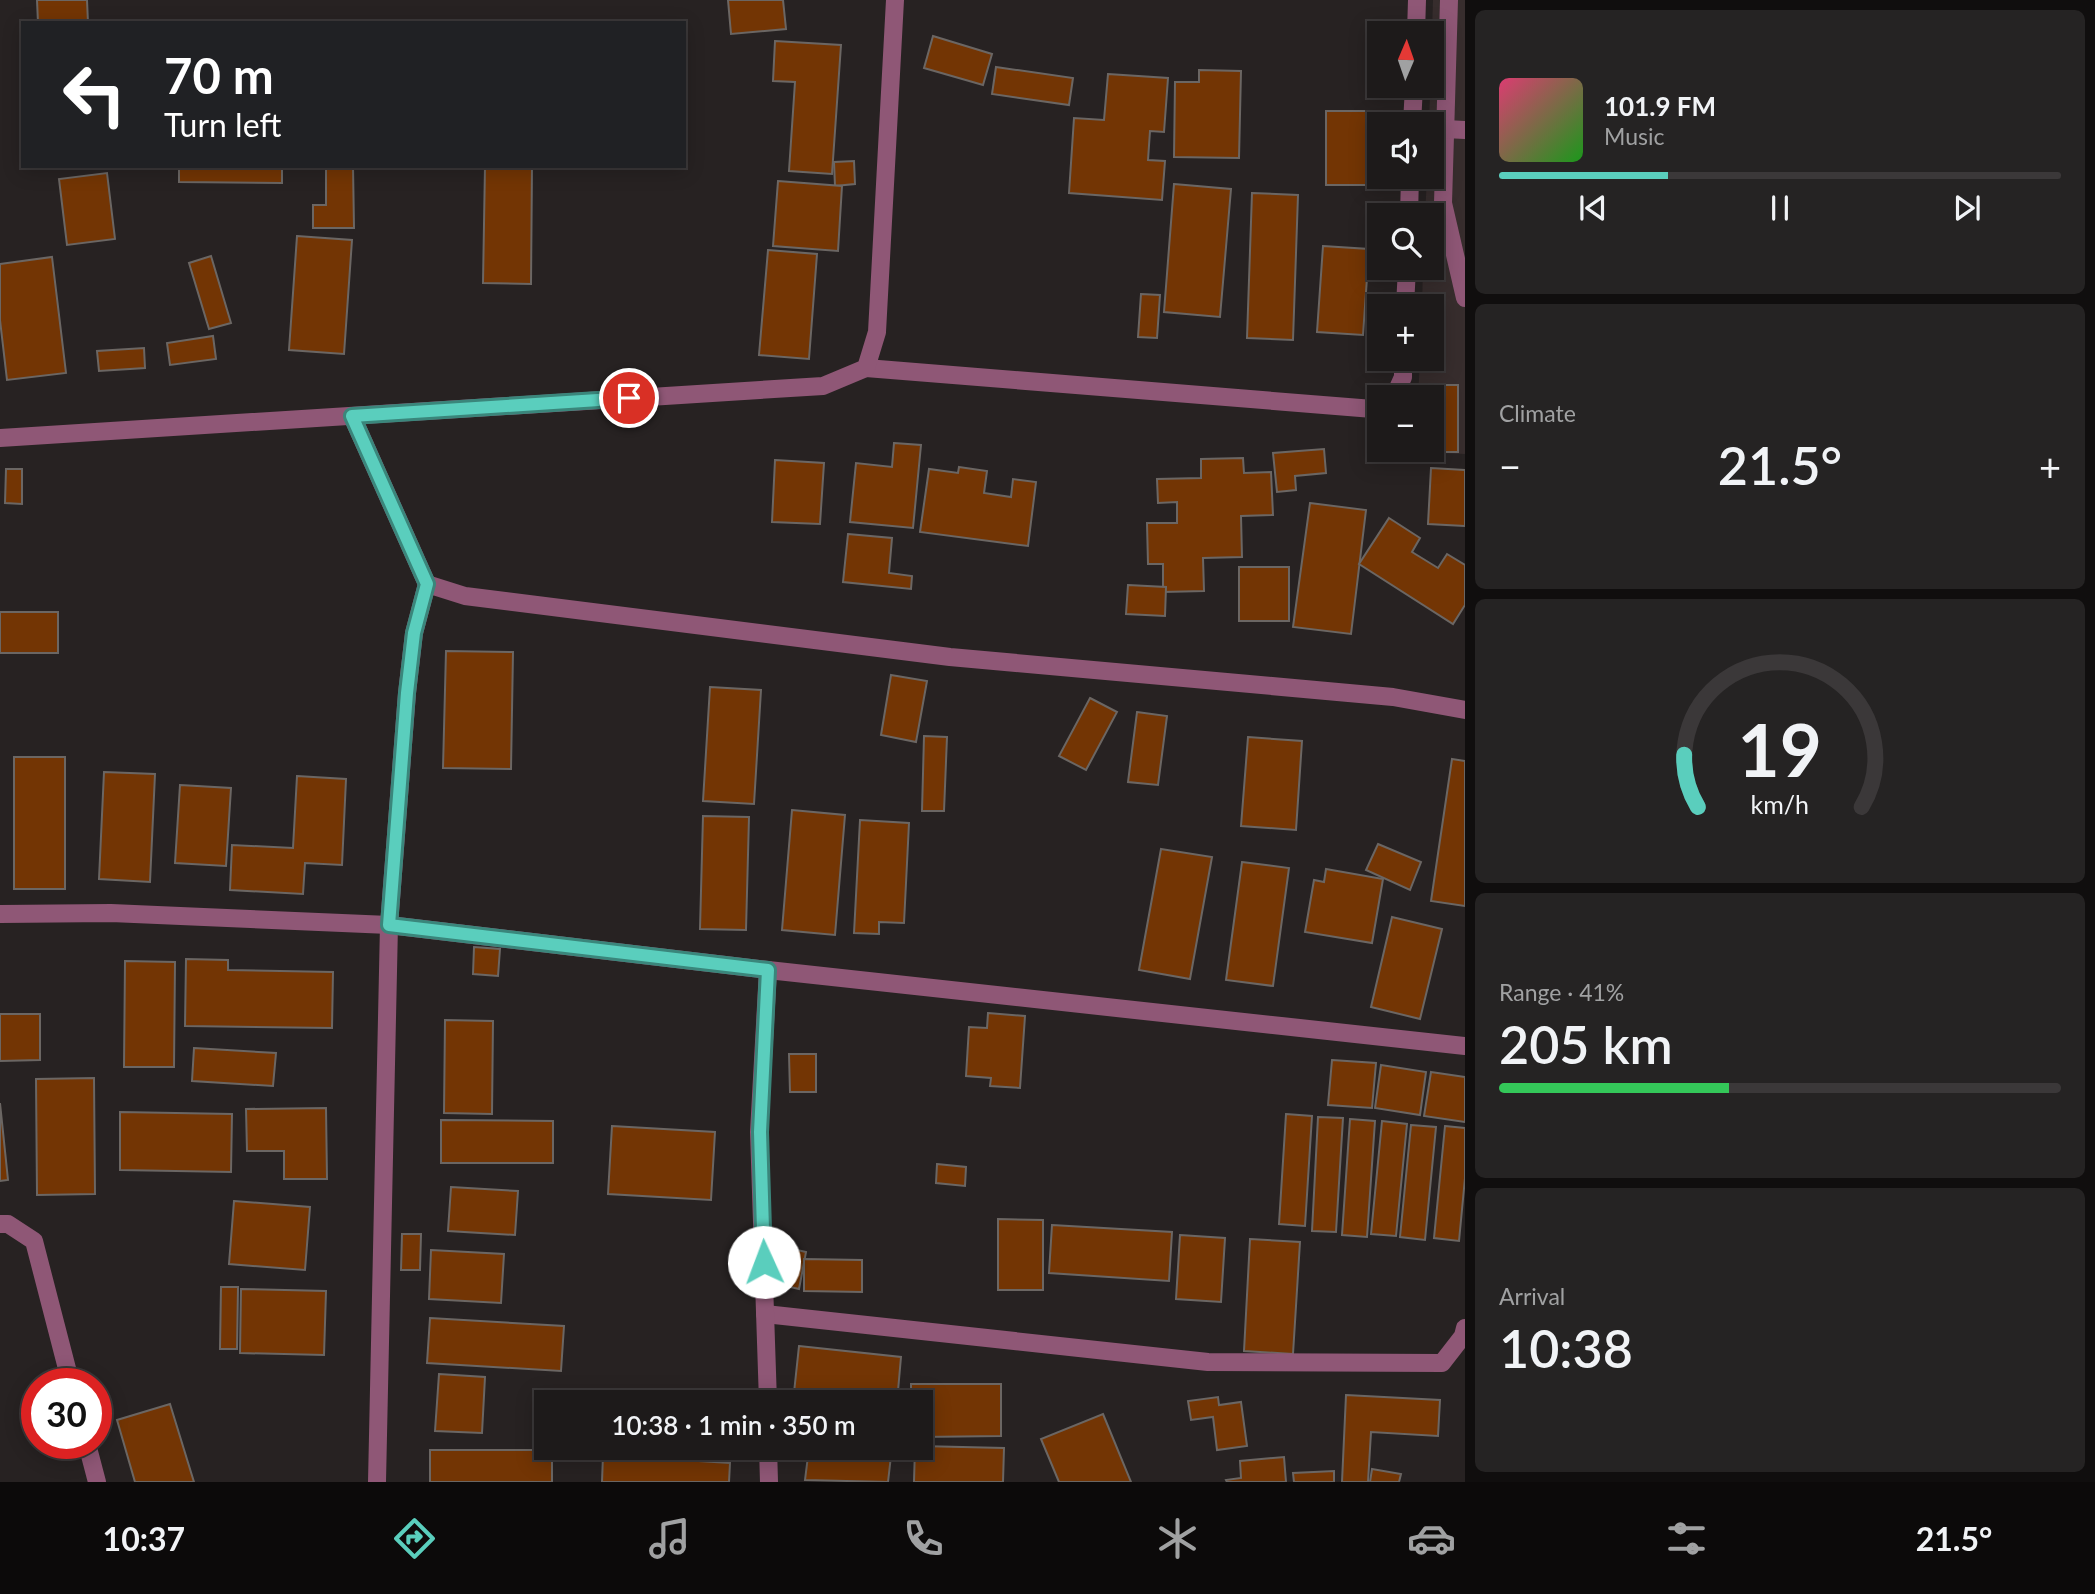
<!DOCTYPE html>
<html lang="en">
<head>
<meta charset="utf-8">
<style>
	:root { --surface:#1d1a1a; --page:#252323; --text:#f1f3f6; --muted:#a0a1a2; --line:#3b3839; --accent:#5acebd }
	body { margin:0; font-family:Lato,sans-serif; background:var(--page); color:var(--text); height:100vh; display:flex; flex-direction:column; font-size:26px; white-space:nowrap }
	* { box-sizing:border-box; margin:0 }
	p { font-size:23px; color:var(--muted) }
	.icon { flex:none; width:38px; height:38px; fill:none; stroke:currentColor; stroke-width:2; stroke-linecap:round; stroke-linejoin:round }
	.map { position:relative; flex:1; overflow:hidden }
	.drawer { display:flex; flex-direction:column; gap:10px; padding:10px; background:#100e0e; width:630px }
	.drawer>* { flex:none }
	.top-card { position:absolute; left:21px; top:21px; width:665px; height:147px; border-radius:0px; box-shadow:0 4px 18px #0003,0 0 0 2px var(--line); background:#202124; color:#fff; overflow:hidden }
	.needle { width:46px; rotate:2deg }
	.buttons { position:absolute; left:1367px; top:21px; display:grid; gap:14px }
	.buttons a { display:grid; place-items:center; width:77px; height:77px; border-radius:0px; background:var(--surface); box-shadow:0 4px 18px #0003,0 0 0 2px var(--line); font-size:35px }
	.speed { position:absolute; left:21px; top:1368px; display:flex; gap:14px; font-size:35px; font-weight:700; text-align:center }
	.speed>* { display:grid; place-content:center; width:91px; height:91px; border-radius:50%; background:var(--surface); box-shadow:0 4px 18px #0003,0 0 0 2px var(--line); line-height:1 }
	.speed .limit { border:10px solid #d22; background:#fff; color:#111 }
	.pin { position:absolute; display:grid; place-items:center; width:60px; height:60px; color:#fff; margin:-30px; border:4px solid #fff; border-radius:50%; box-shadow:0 2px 7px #0007 }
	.me { position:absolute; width:77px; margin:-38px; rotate:358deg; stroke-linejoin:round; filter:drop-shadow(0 0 5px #0008) }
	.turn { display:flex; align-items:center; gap:24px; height:147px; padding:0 28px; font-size:32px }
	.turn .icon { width:91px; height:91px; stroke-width:2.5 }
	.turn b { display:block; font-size:49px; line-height:60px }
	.big { font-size:52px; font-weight:600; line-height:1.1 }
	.drawer .widget { flex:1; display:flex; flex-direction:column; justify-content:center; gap:10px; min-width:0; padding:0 24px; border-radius:10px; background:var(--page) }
	.drawer .dial { align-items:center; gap:0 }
	.dial svg { height:182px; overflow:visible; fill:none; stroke:var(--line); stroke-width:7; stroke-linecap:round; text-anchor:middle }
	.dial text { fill:var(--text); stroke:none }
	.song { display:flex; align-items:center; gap:21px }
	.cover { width:84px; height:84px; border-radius:10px; background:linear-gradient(135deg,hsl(340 70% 55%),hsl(120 70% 35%)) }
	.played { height:7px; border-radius:4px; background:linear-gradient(90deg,var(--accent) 30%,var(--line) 30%) }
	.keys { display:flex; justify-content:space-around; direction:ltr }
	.heat { display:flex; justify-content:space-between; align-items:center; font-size:38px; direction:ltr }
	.charge { height:10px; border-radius:5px; background:linear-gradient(90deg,#34c759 41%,var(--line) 0) }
	.trip { position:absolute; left:534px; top:1390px; width:399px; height:70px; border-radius:0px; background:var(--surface); box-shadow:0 4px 18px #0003,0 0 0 2px var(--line); font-weight:600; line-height:70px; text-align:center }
	.tab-bar { display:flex; height:112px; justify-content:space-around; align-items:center; background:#0c0a0a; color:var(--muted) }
	.tab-bar .icon { width:49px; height:49px }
	.tab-bar .on { color:var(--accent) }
	.tab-bar b { font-size:32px; color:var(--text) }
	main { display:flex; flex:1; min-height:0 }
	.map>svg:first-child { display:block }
	.built { fill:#372d2d }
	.building { fill:#733504; stroke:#6b6663; stroke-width:2 }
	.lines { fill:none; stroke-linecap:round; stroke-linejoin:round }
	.minor { stroke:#8f5776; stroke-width:18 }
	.route-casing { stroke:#3a867b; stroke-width:18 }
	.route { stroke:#5acebd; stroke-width:12 }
</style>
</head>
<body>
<main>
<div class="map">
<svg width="1465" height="1482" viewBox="0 0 1465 1482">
	<rect width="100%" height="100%" fill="#272222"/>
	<path class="built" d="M1433 0H1465V454L1416 452V450H1432V397H1418L1420 359H1432V306H1422L1423 268H1432V215H1425L1427 177H1432V124H1429Z"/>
	<g class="building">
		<path d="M37 0H87L88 23H38Z"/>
		<path d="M728 0H783L786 29 731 34Z"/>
		<path d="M933 36 992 54 983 85 924 68Z"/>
		<path d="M775 41 841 45 832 174 789 171 795 82 773 81Z"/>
		<path d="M996 67 1073 78 1069 105 992 94Z"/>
		<path d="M1199 70 1241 71 1239 158 1174 157 1175 82H1199Z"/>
		<path d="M1108 74 1168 78 1164 132 1150 131 1148 160 1165 161 1162 200 1069 193 1074 118 1104 120Z"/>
		<path d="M1326 111H1383V124H1379V136H1369L1370 185H1326Z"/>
		<path d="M854 161 855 184 835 186 834 162Z"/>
		<path d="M179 166H282V183L179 182Z"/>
		<path d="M326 166H353L354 228H313V205H326Z"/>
		<path d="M485 166H532L531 284 483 283Z"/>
		<path d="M107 173 115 239 67 245 59 179Z"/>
		<path d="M778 181 842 186 838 251 773 246Z"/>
		<path d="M1174 184 1231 189 1220 317 1164 312Z"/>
		<path d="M1252 193 1298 195 1293 340 1247 338Z"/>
		<path d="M297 236 352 240 344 354 289 350Z"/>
		<path d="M1323 246 1369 249 1363 335 1317 332Z"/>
		<path d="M768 250 817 254 809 359 759 355Z"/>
		<path d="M211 256 231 323 209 329 189 263Z"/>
		<path d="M52 257 66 373 7 380 0 320V264Z"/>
		<path d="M1141 294 1160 295 1157 338 1138 337Z"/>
		<path d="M213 336 216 359 170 365 167 343Z"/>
		<path d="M144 348 145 368 99 371 97 351Z"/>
		<path d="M1419 385H1458V452H1419V450H1432V397H1419Z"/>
		<path d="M894 443 921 445 913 528 850 522 856 463 892 467Z"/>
		<path d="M1324 449 1326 473 1295 476 1296 490 1277 492 1273 453Z"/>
		<path d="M1243 458 1244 473 1271 472 1273 515 1241 516 1242 557 1203 558 1204 591 1163 592V564H1148L1147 523H1177V502L1158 503 1157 479 1201 478V459Z"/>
		<path d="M775 460 824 463 820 524 772 522Z"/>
		<path d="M959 467 987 471 984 493 1011 497 1013 479 1036 482 1028 546 920 532 929 469 958 473Z"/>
		<path d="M1431 468 1465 470V526L1428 524Z"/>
		<path d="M6 469H22V504L5 503Z"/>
		<path d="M1310 503 1366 510 1351 634 1293 627Z"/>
		<path d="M1389 518 1420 538 1412 552 1438 568 1447 554 1465 565V605L1453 624 1359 564Z"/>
		<path d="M848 534 892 538 889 573 912 576 911 589 843 582Z"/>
		<rect x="1239" y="567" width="50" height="54"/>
		<path d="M1128 585 1166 587 1165 616 1126 614Z"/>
		<rect x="0" y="612" width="58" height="41"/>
		<path d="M446 651 513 652 511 769 443 768Z"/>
		<path d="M891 675 927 681 916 742 881 735Z"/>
		<path d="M710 687 761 690 754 804 703 801Z"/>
		<path d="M1090 698 1117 712 1086 770 1059 756Z"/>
		<path d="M1137 712 1167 716 1158 785 1128 782Z"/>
		<path d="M924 736 947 737 944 811H922Z"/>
		<path d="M1248 737 1302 741 1296 830 1241 826Z"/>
		<rect x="14" y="757" width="51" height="132"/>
		<path d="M1452 759 1465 761V906L1431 901Z"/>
		<path d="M104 772 155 774 150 882 99 879Z"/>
		<path d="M297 776 346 779 342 865 305 863 303 894 230 890 232 845 293 848Z"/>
		<path d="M180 785 231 788 226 866 175 863Z"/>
		<path d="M792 810 845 815 835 935 782 930Z"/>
		<path d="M703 816 749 817 746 930 700 929Z"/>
		<path d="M860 820 909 823 904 923 879 922V934L854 933Z"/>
		<path d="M1378 844 1421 862 1410 890 1366 870Z"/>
		<path d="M1161 849 1212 857 1190 979 1139 970Z"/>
		<path d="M1242 862 1289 868 1273 986 1226 980Z"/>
		<path d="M1326 869 1383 879 1372 943 1305 932 1314 880 1324 882Z"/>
		<path d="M1392 917 1442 929 1420 1019 1371 1007Z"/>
		<path d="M474 947 500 949 498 976 473 974Z"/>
		<path d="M186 959 228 960V970L333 972 332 1028 185 1026Z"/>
		<path d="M125 961 175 962 174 1067H124Z"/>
		<path d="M988 1013 1025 1016 1020 1088 990 1086 991 1078 966 1076 969 1027 987 1028Z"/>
		<path d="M0 1014H40V1060L0 1061Z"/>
		<path d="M445 1020 493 1021 492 1114 444 1113Z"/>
		<path d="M194 1048 276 1053 273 1086 192 1081Z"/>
		<path d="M789 1054H816V1092H790Z"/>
		<path d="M1332 1060 1376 1063 1372 1108 1328 1105Z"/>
		<path d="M1381 1065 1426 1072 1420 1115 1375 1108Z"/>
		<path d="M1431 1072 1465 1077V1122L1424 1116Z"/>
		<path d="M94 1078 95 1194 37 1195 36 1079Z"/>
		<path d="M0 1103 8 1180 0 1181Z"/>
		<path d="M326 1108 327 1179H284V1151H247L246 1109Z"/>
		<path d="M120 1112 232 1114 231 1172 120 1170Z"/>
		<path d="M1286 1114 1312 1116 1305 1226 1279 1224Z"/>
		<path d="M1318 1117 1343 1118 1336 1232 1312 1231Z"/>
		<path d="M1350 1119 1375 1121 1367 1237 1342 1235Z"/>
		<path d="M441 1120 553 1121V1163H441Z"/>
		<path d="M1382 1121 1407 1124 1396 1236 1371 1234Z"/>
		<path d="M1411 1125 1436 1127 1425 1240 1400 1237Z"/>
		<path d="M612 1126 715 1132 711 1200 608 1194Z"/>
		<path d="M1445 1126 1465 1128V1178L1459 1241 1434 1238Z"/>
		<path d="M937 1164 966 1167 965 1186 936 1183Z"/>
		<path d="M451 1187 518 1191 515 1235 448 1231Z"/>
		<path d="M234 1201 310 1207 305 1270 229 1264Z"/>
		<path d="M998 1219 1043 1220V1290H998Z"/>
		<path d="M1052 1225 1172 1232 1169 1281 1049 1273Z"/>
		<path d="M402 1234H421L420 1270H401Z"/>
		<path d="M1180 1235 1225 1238 1221 1302 1176 1299Z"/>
		<path d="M1250 1239 1300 1242 1293 1354 1244 1351Z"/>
		<path d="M793 1249 806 1252 799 1289 786 1286Z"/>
		<path d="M431 1250 504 1254 501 1303 429 1299Z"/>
		<path d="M804 1259 862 1260V1292L804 1291Z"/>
		<path d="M221 1287H238L237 1349H220Z"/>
		<path d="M241 1289 326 1291 324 1355 240 1353Z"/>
		<path d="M430 1318 564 1326 561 1371 427 1363Z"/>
		<path d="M799 1346 901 1357 897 1402H793Z"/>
		<path d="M439 1374 485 1377 482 1433 435 1431Z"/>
		<path d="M911 1384H1001V1436L920 1437V1402H911Z"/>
		<path d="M1346 1395 1440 1400 1438 1436 1371 1432 1368 1482H1342Z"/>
		<path d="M1218 1397 1219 1405 1241 1402 1247 1446 1217 1450 1213 1417 1191 1420 1188 1401Z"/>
		<path d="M170 1404 194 1482H135L117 1420Z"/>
		<path d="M1103 1414 1131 1482H1059L1041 1439Z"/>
		<path d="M920 1446 1004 1448 1003 1482H914L915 1447Z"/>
		<path d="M831 1447H892L888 1482 805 1480 808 1456 830 1458Z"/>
		<rect x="430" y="1450" width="122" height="32"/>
		<path d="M603 1455 730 1463 729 1482H602Z"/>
		<path d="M1284 1457 1286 1482H1227L1226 1480 1241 1478 1240 1461Z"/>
		<path d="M1372 1469 1401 1474 1399 1482H1370Z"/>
		<path d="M1334 1471V1482H1294L1293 1473Z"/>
	</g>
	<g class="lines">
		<g class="minor">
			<path d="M1449 0 1443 203 1465 298"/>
			<path d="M1416 33 1417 0"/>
			<path d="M1412 124 1414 86"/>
			<path d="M1445 129 1465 130"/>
			<path d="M1409 215 1410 177"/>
			<path d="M1405 306 1407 268"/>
			<path d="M866 368 1373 409 1379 406"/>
			<path d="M1394 397 1403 377V359"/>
			<path d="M352 416 427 584 465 596 950 657 1393 697 1465 710"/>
			<path d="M0 438 823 386 866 368 877 332 895 0"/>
			<path d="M0 914 111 913 389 925 768 970 1465 1046"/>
			<path d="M0 1224H8L34 1241 71 1384"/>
			<path d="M765 1314 1208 1362 1442 1363 1463 1336 1465 1328"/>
			<path d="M768 1402 759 1132 768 970"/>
			<path d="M87 1444 97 1482"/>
			<path d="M768 1447 769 1482"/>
			<path d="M377 1482 389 925 407 693 414 633 427 584"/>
		</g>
	</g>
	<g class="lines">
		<g class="route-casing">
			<path id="route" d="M629 398 352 416 427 584 414 633 407 693 389 925 768 970 760 1132 764 1262"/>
		</g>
		<use href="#route" class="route"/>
	</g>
</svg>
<div class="buttons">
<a><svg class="needle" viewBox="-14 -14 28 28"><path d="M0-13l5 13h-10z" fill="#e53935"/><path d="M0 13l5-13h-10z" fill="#a0a1a2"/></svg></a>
<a><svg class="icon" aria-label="sound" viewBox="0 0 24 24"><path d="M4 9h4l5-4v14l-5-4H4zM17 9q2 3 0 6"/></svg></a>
<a><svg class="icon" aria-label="search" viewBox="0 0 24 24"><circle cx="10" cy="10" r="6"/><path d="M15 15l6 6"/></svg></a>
<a>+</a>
<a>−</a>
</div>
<div class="speed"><div class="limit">30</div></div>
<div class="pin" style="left:629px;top:398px;background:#d93025"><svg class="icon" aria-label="arrive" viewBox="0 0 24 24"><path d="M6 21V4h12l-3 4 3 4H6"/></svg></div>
<svg class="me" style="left:764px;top:1262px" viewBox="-20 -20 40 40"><circle r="19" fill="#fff"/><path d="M0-13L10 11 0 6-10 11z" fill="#5acebd"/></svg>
<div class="trip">10:38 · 1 min · 350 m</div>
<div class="top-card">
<div class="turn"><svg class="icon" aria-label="left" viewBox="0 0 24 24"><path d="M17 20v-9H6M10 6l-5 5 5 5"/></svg><div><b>70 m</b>Turn left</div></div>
</div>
</div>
<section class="drawer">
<div class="widget">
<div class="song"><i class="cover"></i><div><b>101.9 FM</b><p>Music</p></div></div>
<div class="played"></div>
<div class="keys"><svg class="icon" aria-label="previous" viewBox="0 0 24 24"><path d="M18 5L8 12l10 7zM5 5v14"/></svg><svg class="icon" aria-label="pause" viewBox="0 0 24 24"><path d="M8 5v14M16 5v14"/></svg><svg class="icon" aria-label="next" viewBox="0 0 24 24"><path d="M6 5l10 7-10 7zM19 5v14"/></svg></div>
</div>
<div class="widget"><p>Climate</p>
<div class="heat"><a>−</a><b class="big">21.5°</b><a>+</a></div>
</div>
<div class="widget dial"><svg viewBox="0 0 100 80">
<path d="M14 69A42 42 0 1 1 86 69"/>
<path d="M14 69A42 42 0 0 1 8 46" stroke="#5acebd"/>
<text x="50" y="56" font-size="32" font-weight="700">19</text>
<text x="50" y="72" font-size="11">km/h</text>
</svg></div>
<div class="widget"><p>Range · 41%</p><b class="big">205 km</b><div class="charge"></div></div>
<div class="widget"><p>Arrival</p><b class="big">10:38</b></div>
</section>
</main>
<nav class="tab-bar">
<b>10:37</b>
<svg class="icon on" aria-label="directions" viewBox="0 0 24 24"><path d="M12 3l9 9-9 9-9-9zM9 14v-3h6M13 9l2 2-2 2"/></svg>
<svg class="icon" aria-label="music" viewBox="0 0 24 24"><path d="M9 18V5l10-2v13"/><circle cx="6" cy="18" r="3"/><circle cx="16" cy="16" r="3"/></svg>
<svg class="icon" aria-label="phone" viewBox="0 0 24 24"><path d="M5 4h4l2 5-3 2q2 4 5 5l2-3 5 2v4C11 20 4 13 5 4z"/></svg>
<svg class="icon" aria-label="climate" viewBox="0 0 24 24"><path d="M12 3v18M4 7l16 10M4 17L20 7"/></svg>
<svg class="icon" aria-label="car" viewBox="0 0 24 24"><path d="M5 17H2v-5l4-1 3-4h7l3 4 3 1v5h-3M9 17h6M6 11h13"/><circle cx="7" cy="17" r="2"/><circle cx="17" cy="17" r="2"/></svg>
<svg class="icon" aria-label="filters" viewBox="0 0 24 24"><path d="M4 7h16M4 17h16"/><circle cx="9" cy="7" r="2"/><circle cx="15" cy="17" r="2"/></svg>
<b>21.5°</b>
</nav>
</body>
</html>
